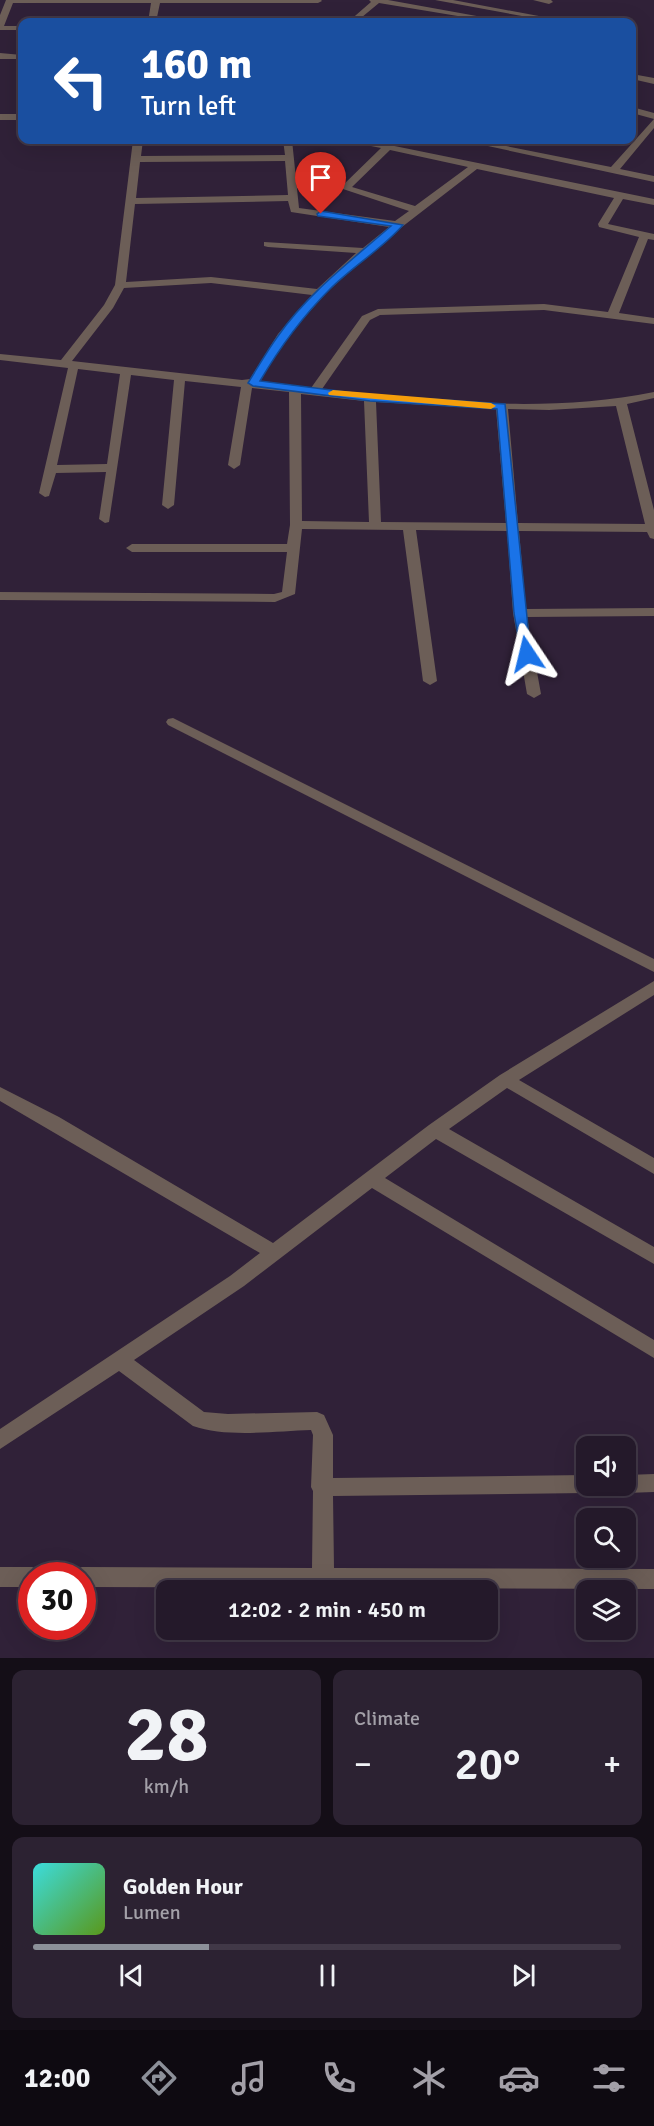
<!DOCTYPE html>
<html lang="en">
<head>
<meta charset="utf-8">
<style>
	:root { --surface:#24192a; --page:#2c2232; --text:#f1f3f6; --muted:#a3a0a8; --line:#413847; --accent:#8c9099 }
	body { margin:0; font-family:Signika,sans-serif; background:var(--page); color:var(--text); height:100vh; display:flex; flex-direction:column; font-size:22px; white-space:nowrap }
	* { box-sizing:border-box; margin:0 }
	p { font-size:20px; color:var(--muted) }
	.icon { flex:none; width:33px; height:33px; fill:none; stroke:currentColor; stroke-width:2; stroke-linecap:round; stroke-linejoin:round }
	.map { position:relative; height:1658px; overflow:hidden }
	.drawer { display:flex; flex-direction:column; gap:12px; padding:12px; background:#140e17; flex:1 }
	.drawer>* { flex:none }
	.hud { position:absolute; left:18px; top:18px; width:618px; height:126px; border-radius:12px; box-shadow:0 6px 24px #0002,0 0 0 2px var(--line); background:#1a4fa0; color:#fff; overflow:hidden }
	.fabs { position:absolute; left:576px; top:1436px; display:grid; gap:12px }
	.fabs a { display:grid; place-items:center; width:60px; height:60px; border-radius:12px; background:var(--surface); box-shadow:0 6px 24px #0002,0 0 0 2px var(--line); font-size:30px }
	.speed { position:absolute; left:18px; top:1562px; display:flex; gap:12px; font-size:30px; font-weight:700; text-align:center }
	.speed>* { display:grid; place-content:center; width:78px; height:78px; border-radius:50%; background:var(--surface); box-shadow:0 6px 24px #0002,0 0 0 2px var(--line); line-height:1 }
	.speed .limit { border:9px solid #d22; background:#fff; color:#111 }
	.pin { position:absolute; display:grid; place-items:center; width:51px; height:51px; color:#fff; margin:-62px -26px; border-radius:50% 50% 50% 0; rotate:-45deg; box-shadow:0 0 6px #0007 }
	.pin .icon { rotate:45deg }
	.me { position:absolute; width:66px; margin:-33px; rotate:350deg; stroke-linejoin:round; filter:drop-shadow(0 0 4px #0008) }
	.turn { display:flex; align-items:center; gap:21px; height:126px; padding:0 24px; font-size:27px }
	.turn .icon { width:78px; height:78px; stroke-width:2.5 }
	.turn b { display:block; font-size:42px; line-height:51px }
	.big { font-size:45px; font-weight:600; line-height:1.1 }
	.drawer .tile { flex:1; display:flex; flex-direction:column; justify-content:center; gap:9px; min-width:0; padding:0 21px; border-radius:12px; background:var(--page) }
	.drawer .dial { align-items:center; gap:0 }
	.dial b { font-size:78px; line-height:1 }
	.song { display:flex; align-items:center; gap:18px }
	.cover { width:72px; height:72px; border-radius:9px; background:linear-gradient(135deg,hsl(180 70% 55%),hsl(90 70% 35%)) }
	.played { height:6px; border-radius:3px; background:linear-gradient(90deg,var(--accent) 30%,var(--line) 30%) }
	.keys { display:flex; justify-content:space-around; direction:ltr }
	.heat { display:flex; justify-content:space-between; align-items:center; font-size:33px; direction:ltr }
	.drawer .tiles { flex:1; display:grid; gap:12px; grid-template-columns:1fr 1fr }
	.tile:last-child { grid-column:span 2 }
	.trip { position:absolute; left:156px; top:1580px; width:342px; height:60px; border-radius:12px; background:var(--surface); box-shadow:0 6px 24px #0002,0 0 0 2px var(--line); font-weight:600; line-height:60px; text-align:center }
	.tab-bar { display:flex; height:96px; justify-content:space-around; align-items:center; background:#0e0a11; color:var(--muted) }
	.tab-bar .icon { width:42px; height:42px }
	.tab-bar .current { color:var(--accent) }
	.tab-bar b { font-size:27px; color:var(--text) }
	.map>svg:first-child { display:block }
	.lines { fill:none; stroke-linecap:round; stroke-linejoin:round }
	.minor { fill:#6c5e57; fill-rule:evenodd }
	.route { fill:#1a73e8; stroke:#114b97; stroke-width:1.5 }
	.slow { fill:#f59e0b }
</style>
</head>
<body>
<div class="map">
<svg width="654" height="1658" viewBox="0 0 654 1658">
	<rect width="100%" height="100%" fill="#302138"/>
	<g class="lines">
		<g class="minor">
			<path d="M6 0H321L322 1 318 3H160L156 22H148L151 3H13L4 26H22V30H0V15Z"/>
			<path d="M369 0H388L510 22H494L379 3 356 22H348L371 2Z"/>
			<path d="M435 0H453L571 22H555Z"/>
			<path d="M533 0H551L553 2 549 4Z"/>
			<path d="M0 53 22 55V59H0Z"/>
			<path d="M632 74 654 78V84L632 79Z"/>
			<path d="M632 107 654 113V119L632 113Z"/>
			<rect x="0" y="114" width="22" height="6"/>
			<path d="M654 119V128L620 169 654 176V182L460 140H476L611 167Z"/>
			<path d="M133 140H143L141 156 285 155 283 140H292L299 208 395 221 409 211 340 188 381 148 351 142 350 140H365L654 199V205L623 199 608 224 654 234V240L648 239 619 313 654 318V324L544 310 380 315 370 320 322 389C430 401 546 414 654 392V398L627 404 654 510V539L650 538 647 532 519 531 526 609 654 608V616L527 617 541 694 534 698 527 694 513 613 507 531 416 530 437 681 430 685 423 681 403 530 302 529 295 594 275 602 0 600V592L274 594 282 592 287 552H132L126 548 132 544H287L290 525 289 392 252 388 240 465 234 469 228 465 241 387 185 381 174 505 168 509 162 505 174 380 131 375 109 522 105 523 99 519 106 472 56 473 49 496 45 497 39 493 68 368 0 360V354L61 360 104 305 115 285ZM390 150 468 167 415 206 352 187ZM285 161 288 195 136 198 140 162ZM477 169 614 198 598 224 599 227 639 237 608 312 544 304 378 309 362 316 311 388 259 382 286 338 327 292 376 247ZM288 201 291 212 389 227 363 248 264 242V246L268 247 356 253 317 289 211 277 126 282 135 204ZM211 283 312 295 278 334 250 379 242 380 72 361 113 308 124 288ZM78 369 120 374 107 464 57 465ZM301 394 364 401 369 522 302 521ZM376 402 496 409 506 523 381 522ZM616 406 645 524 518 523 508 409 549 410Z"/>
			<path d="M173 718 654 959V972L168 725 166 722 168 719Z"/>
			<path d="M654 981V995L519 1080 654 1158V1174L507 1088 449 1129 654 1247V1264L436 1139 385 1178 654 1340V1358L372 1188 244 1286 134 1360 204 1412 228 1414 317 1412 324 1415 333 1435V1478L586 1475V1485H596L593 1490 586 1493 333 1496 334 1568 654 1569V1589L82 1587V1575H72L74 1570 82 1567 312 1568 313 1491 311 1487 313 1435 311 1430C276 1431 226 1438 193 1426L119 1371 0 1449V1429L230 1276 260 1253 0 1101V1087L59 1117 273 1243 429 1125 500 1075Z"/>
			<path d="M654 1474V1492L626 1493 619 1490 616 1485H626V1475Z"/>
			<path d="M0 1567H32L40 1570 42 1575H32V1587H0Z"/>
		</g>
	</g>
	<path class="route" d="M321 211 403 225C382 249 353 266 330 289 302 317 280 347 260 381L370 395 505 404 531 656 527 658 521 654 514 613 497 409 370 401 253 386 248 383C258 367 267 351 278 336 308 293 352 260 391 226L318 216 317 214Z"/>
	<path class="slow" d="M333 390 491 403 496 406 491 409 329 395 328 393Z"/>
</svg>
<div class="fabs">
<a><svg class="icon" aria-label="sound" viewBox="0 0 24 24"><path d="M4 9h4l5-4v14l-5-4H4zM17 9q2 3 0 6"/></svg></a>
<a><svg class="icon" aria-label="search" viewBox="0 0 24 24"><circle cx="10" cy="10" r="6"/><path d="M15 15l6 6"/></svg></a>
<a><svg class="icon" aria-label="layers" viewBox="0 0 24 24"><path d="M12 4l9 5-9 5-9-5zM3 14l9 5 9-5"/></svg></a>
</div>
<div class="speed"><div class="limit">30</div></div>
<div class="pin" style="left:321px;top:214px;background:#d93025"><svg class="icon" aria-label="arrive" viewBox="0 0 24 24"><path d="M6 21V4h12l-3 4 3 4H6"/></svg></div>
<svg class="me" style="left:527px;top:654px" viewBox="-20 -20 40 40"><path d="M0-17L14 15 0 8-14 15z" fill="#1a73e8" stroke="#fff" stroke-width="4"/></svg>
<div class="trip">12:02 · 2 min · 450 m</div>
<div class="hud">
<div class="turn"><svg class="icon" aria-label="left" viewBox="0 0 24 24"><path d="M17 20v-9H6M10 6l-5 5 5 5"/></svg><div><b>160 m</b>Turn left</div></div>
</div>
</div>
<section class="drawer">
<div class="tiles">
<div class="tile dial"><b>28</b><p>km/h</p></div>
<div class="tile"><p>Climate</p>
<div class="heat"><a>−</a><b class="big">20°</b><a>+</a></div>
</div>
<div class="tile">
<div class="song"><i class="cover"></i><div><b>Golden Hour</b><p>Lumen</p></div></div>
<div class="played"></div>
<div class="keys"><svg class="icon" aria-label="previous" viewBox="0 0 24 24"><path d="M18 5L8 12l10 7zM5 5v14"/></svg><svg class="icon" aria-label="pause" viewBox="0 0 24 24"><path d="M8 5v14M16 5v14"/></svg><svg class="icon" aria-label="next" viewBox="0 0 24 24"><path d="M6 5l10 7-10 7zM19 5v14"/></svg></div>
</div>
</div>
</section>
<nav class="tab-bar">
<b>12:00</b>
<svg class="icon current" aria-label="directions" viewBox="0 0 24 24"><path d="M12 3l9 9-9 9-9-9zM9 14v-3h6M13 9l2 2-2 2"/></svg>
<svg class="icon" aria-label="music" viewBox="0 0 24 24"><path d="M9 18V5l10-2v13"/><circle cx="6" cy="18" r="3"/><circle cx="16" cy="16" r="3"/></svg>
<svg class="icon" aria-label="phone" viewBox="0 0 24 24"><path d="M5 4h4l2 5-3 2q2 4 5 5l2-3 5 2v4C11 20 4 13 5 4z"/></svg>
<svg class="icon" aria-label="climate" viewBox="0 0 24 24"><path d="M12 3v18M4 7l16 10M4 17L20 7"/></svg>
<svg class="icon" aria-label="car" viewBox="0 0 24 24"><path d="M5 17H2v-5l4-1 3-4h7l3 4 3 1v5h-3M9 17h6M6 11h13"/><circle cx="7" cy="17" r="2"/><circle cx="17" cy="17" r="2"/></svg>
<svg class="icon" aria-label="filters" viewBox="0 0 24 24"><path d="M4 7h16M4 17h16"/><circle cx="9" cy="7" r="2"/><circle cx="15" cy="17" r="2"/></svg>
</nav>
</body>
</html>
